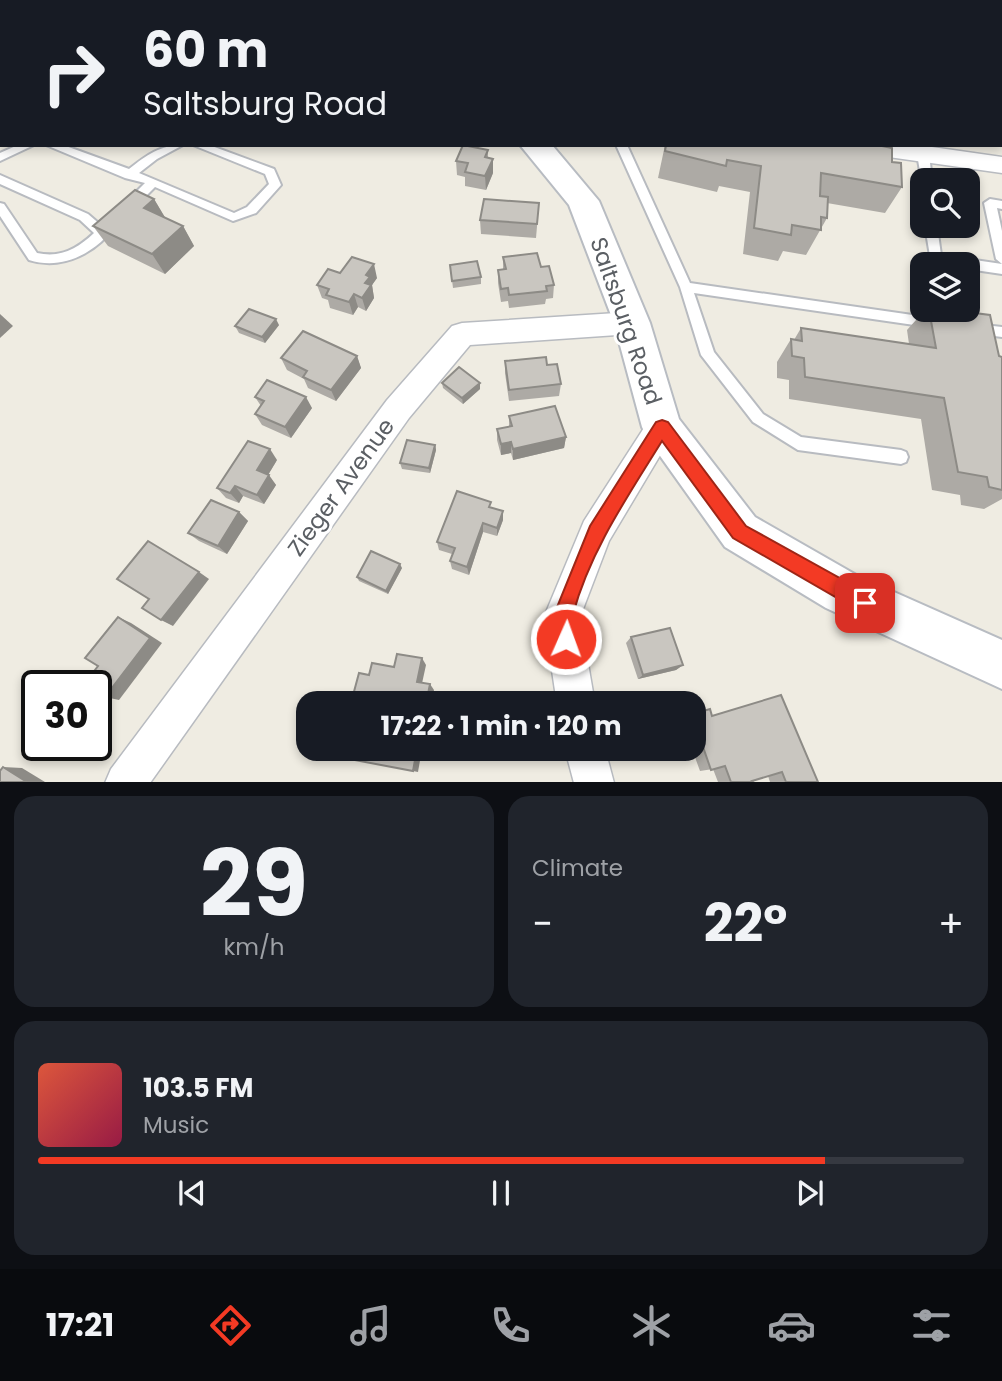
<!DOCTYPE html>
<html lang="en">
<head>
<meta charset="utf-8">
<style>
	:root { --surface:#171b24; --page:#20242c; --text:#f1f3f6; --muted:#9ea1a6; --line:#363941; --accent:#f33a24 }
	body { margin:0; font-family:Poppins,sans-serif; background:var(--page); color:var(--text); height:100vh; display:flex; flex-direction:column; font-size:26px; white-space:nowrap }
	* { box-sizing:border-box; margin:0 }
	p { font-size:23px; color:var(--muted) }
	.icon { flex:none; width:38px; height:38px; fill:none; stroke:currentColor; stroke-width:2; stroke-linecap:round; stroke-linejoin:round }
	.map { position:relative; height:782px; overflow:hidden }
	.details { display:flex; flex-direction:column; gap:14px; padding:14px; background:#0d0f14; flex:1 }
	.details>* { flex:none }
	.guide { position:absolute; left:0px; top:0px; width:1003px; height:147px; box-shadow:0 4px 10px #0003; background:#171b24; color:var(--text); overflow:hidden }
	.fabs { position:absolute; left:910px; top:168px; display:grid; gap:14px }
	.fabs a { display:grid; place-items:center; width:70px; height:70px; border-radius:14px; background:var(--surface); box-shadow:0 4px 10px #0003; font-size:35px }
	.speed { position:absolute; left:21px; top:670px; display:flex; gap:14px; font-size:35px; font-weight:700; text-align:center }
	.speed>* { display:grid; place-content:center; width:91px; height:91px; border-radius:50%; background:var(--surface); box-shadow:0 4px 10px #0003; line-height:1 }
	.speed .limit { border:4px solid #111; border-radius:10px; background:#fff; color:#111 }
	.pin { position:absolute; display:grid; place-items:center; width:60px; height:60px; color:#fff; margin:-30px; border-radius:14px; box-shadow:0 4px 10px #0006 }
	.me { position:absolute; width:77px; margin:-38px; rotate:2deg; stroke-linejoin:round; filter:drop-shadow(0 0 5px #0008) }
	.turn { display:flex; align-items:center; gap:24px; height:147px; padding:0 28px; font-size:32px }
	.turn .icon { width:91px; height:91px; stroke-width:2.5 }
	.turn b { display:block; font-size:49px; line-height:60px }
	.big { font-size:52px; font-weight:700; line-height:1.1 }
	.details .tile { flex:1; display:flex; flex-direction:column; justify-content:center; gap:10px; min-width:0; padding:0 24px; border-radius:21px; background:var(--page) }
	.details .dial { align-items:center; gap:0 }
	.dial b { font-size:91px; line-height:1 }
	.song { display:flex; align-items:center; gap:21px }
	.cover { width:84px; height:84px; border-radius:10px; background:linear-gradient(135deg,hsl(10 70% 55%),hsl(340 70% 35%)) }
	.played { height:7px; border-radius:4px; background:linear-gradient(90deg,var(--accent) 85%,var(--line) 85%) }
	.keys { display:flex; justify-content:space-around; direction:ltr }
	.heat { display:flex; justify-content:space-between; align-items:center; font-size:38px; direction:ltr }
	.details .tiles { flex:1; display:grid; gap:14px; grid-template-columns:1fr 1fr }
	.tile:last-child { grid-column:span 2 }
	.trip { position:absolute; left:296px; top:691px; width:410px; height:70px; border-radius:21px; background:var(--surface); box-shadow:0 4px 10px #0003; font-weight:700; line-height:70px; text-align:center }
	.dock { display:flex; height:112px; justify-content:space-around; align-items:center; background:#090b0e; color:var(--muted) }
	.dock .icon { width:49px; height:49px }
	.dock .current { color:var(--accent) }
	.dock b { font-size:32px; color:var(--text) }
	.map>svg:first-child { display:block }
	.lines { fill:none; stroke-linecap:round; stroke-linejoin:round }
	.lane-casing { stroke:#b8bbc0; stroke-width:4 }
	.street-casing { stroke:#b8bbc0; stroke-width:3 }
	.secondary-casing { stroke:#b8bcc2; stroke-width:4 }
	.lane { fill:#fff; fill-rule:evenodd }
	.street { fill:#fff; fill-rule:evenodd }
	.secondary { fill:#fff; fill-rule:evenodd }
	.wall { fill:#adaaa5 }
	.shaded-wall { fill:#8d8b86 }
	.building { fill:#c9c6c0; stroke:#8d8b86; stroke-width:2 }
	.route { fill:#f33a24; stroke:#9e2617; stroke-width:2 }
	.labels { text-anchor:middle; stroke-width:6; stroke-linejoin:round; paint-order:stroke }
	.street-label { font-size:23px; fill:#5b5f64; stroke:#fff }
</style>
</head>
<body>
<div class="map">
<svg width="1002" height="783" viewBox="0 0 1002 783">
	<rect width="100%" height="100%" fill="#efece2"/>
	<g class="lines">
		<g class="lane-casing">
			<g id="lane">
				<path d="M18 145H34L0 161V153Z"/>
				<path d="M46 145H63L129 169C147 155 160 145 183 145L157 159 139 173 234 213 247 207 269 184 265 174 193 145H209L274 169 281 185 256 213 233 221 155 187 133 209H125V203L145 183 125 178Z"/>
				<path d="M616 145H627L690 283 940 319 942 323 935 328 694 293 714 352 763 414 801 437 901 450 906 452 908 457 906 462 901 464 798 450 753 422 701 355 680 287Z"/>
				<path d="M923 150 929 154 932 180H922V183L917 154Z"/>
				<path d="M0 175 88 214 102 226 112 219 118 223C97 252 64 271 29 260L0 216V203L4 204 37 253C61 258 77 249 94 233L80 220 0 184Z"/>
				<path d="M990 199 1002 201V209L997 208 1002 231V264L996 259 984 203Z"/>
				<path d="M925 226H937L941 255 1002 264V274L968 269V264L931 262Z"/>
				<path d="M976 324 1002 327V337L971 333 969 329Z"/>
			</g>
		</g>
		<g class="street-casing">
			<g id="street">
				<path d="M12 0H36L11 2Z"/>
				<path d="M190 0H211L189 2Z"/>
				<rect x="1001" y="122" width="1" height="14"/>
				<path d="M849 145H918L1002 157V173L860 153 852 150Z"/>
				<path d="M632 312 642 315 646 323 642 331 632 334 470 345 409 418 150 783H105L111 769 387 400 452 326 462 323Z"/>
				<path d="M662 413 673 417 677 427 609 541 580 617 595 704H557L544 617 584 521 651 417Z"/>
				<path d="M565 749H605L614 783H574Z"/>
			</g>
		</g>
		<g class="secondary-casing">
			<g id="secondary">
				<path d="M111 0H145L146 2H112Z"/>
				<path d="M520 145H552L599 201 650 323 679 419 755 517 858 576 1002 640V689L826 608 725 547 648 439 642 427 614 323 569 205Z"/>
			</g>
		</g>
		<use href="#lane" class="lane"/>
		<use href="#street" class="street"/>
		<use href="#secondary" class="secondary"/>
	</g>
	<g class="wall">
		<path d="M234 0H270L269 2H235Z"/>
		<path d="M274 0H315V2H275Z"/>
		<path d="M665 145H877L892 162 902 187 885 213 827 203V218L806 255 783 251 778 261 743 254 750 192 719 186 717 192 658 178Z"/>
		<path d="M488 150V158L493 173 486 190 465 186V177L457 175 456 161Z"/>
		<path d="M154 199 165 218 183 226 194 246 165 274 108 246 93 226Z"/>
		<path d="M539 203 536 238 481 234 480 220Z"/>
		<path d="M503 257 541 267 554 285 553 298 546 299 545 304 509 308 508 301 501 302 498 283V270L503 269Z"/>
		<path d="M450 265 481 277V284L453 288Z"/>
		<path d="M340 273 377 278 372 285 374 298 366 311 358 307 353 315 330 308 328 300 322 298 317 285Z"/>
		<path d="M925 310H951L999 356 1002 357V499L984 509 961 505 960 495 932 490 921 419 789 399V380L777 378V362L791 339 794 340 801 328 909 344 907 330Z"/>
		<path d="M279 325 265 343 239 333 235 326Z"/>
		<path d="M357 356 361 368 336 401 308 388 304 379 287 370 281 358Z"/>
		<path d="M505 361 547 365 561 384 559 396 509 401 505 373Z"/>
		<path d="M442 383H480V389L463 404 443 388Z"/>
		<path d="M255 397 312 408 291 438 262 425 255 414 261 406Z"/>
		<path d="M509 416 566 437 564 448 513 460 511 453 501 455 497 440V429L509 427Z"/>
		<path d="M435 445 436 450 430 473 402 469 400 463Z"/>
		<path d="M277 460 268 475 276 485 264 504 243 496 239 503 226 498 217 488Z"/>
		<path d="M491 508 503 511V520L497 536 483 532 469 575 452 569 450 561 452 554 439 550 437 542Z"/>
		<path d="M239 512 248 521 227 554 199 541 188 533Z"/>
		<path d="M402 568 388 594 359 581 357 577Z"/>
		<path d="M631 637 683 665 676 670 638 679 626 643Z"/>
		<path d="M693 714 712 716 818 782H770L768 776 752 781 753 782H718L713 769 700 771 692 749Z"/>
	</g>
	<g class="shaded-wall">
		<path d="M258 0H270L269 2H258Z"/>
		<rect x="303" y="0" width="12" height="2"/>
		<path d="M493 159V173L486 190 485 176Z"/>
		<path d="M154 199 166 219 144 208Z"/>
		<path d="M183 226 194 246 165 274 152 254Z"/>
		<path d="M374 264 377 278 372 285 374 298 366 311 362 298 366 275Z"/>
		<path d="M354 294 358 307 353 315 349 302Z"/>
		<path d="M0 314 13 326 0 338Z"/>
		<path d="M276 319 279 325 265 343 262 337Z"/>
		<path d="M357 356 361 368 336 401 331 390Z"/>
		<path d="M480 383V389L463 404 462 398Z"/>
		<path d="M306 397 312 408 291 438 285 427Z"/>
		<path d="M566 437 564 448 513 460V449Z"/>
		<path d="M511 442V453L501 455V444Z"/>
		<path d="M435 445 436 450 430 473 429 468Z"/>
		<path d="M270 449 277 460 265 480 257 470Z"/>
		<path d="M269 475 276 485 264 504 257 495Z"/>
		<path d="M235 486 243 496 239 503 230 493Z"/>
		<path d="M503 511V520L497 536V528Z"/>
		<path d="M239 512 248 521 227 554 218 546Z"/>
		<path d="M483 523V532L469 575 467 567Z"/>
		<path d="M400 564 402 568 388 594 386 591Z"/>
		<path d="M199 572 209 579 173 626 161 620Z"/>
		<path d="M118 617 131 623 162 643 119 700 105 697Z"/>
		<path d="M422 658 426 665 421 688 417 682Z"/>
		<path d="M683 665 676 670 638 679 643 675Z"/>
		<path d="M430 684 434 690 431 704H426Z"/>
		<path d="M417 749H422L418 772 413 771Z"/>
		<path d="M3 767 22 768 45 782H27Z"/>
	</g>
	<g class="building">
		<path d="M324 0H348L347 2H323Z"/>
		<path d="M371 0H410L413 1 412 2H370Z"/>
		<path d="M463 145 488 150 485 157 493 159 485 176 465 172 468 163 456 161Z"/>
		<path d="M666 145H877L892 148V162L901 163 902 187 821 173 820 196 828 197 827 218 821 217V230L792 225 791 235 754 228 761 166 727 160 726 166 665 151Z"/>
		<path d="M135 190 154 199 144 208 183 226 152 254 93 226Z"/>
		<path d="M484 199 539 203 537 224 480 220Z"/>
		<path d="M537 253 541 267 549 266 554 285 546 286 547 291 509 295 508 288 501 289 498 270 506 269 503 257Z"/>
		<path d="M352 257 374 264 366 275 370 277 365 283 371 285 362 298 354 294 349 302 326 295 329 289 317 285 328 269 340 273Z"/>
		<path d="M477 261 481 277 452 281 450 265Z"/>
		<path d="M249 309 276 319 262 337 235 326Z"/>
		<path d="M929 310H951L990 315 999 356 1002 357V490L989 487 987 477 958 472 944 398 805 377 804 358 792 356 791 339 802 341 801 328 936 348Z"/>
		<path d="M303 331 357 356 331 390 303 377 307 371 281 358Z"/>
		<path d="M546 357 547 365 557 364 561 384 509 390 505 361Z"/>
		<path d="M459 367 480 383 462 398 442 383Z"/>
		<path d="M267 380 306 397 285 427 255 414 264 401 255 397Z"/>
		<path d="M555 406 566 437 513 449 511 442 501 444 497 429 512 426 509 416Z"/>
		<path d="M407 440 435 445 429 468 400 463Z"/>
		<path d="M248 441 270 449 257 470 269 475 257 495 235 486 230 493 217 488Z"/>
		<path d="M457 491 491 502 489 507 503 511 497 528 483 523 467 567 450 561 455 548 437 542Z"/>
		<path d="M211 500 239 512 218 546 188 533Z"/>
		<path d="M148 541 199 572 161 620 142 608 149 599 117 579Z"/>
		<path d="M371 551 400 564 386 591 357 577Z"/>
		<path d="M118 617 150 638 105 697 96 691V686H89L85 683 98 666 85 658Z"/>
		<path d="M670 628 683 665 643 675 631 637Z"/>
		<path d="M397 654 422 658 417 682 430 684 426 704H357L358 701 352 699 359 673 369 675 372 663 394 667Z"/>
		<path d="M781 695 818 782H786L782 772 752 781 753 782H731L725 766 711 770 693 718V714L710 709 712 716Z"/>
		<path d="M346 749H417L413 771 344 758Z"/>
		<path d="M3 767 27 782H0V771Z"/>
	</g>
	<path class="route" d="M662 420 668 422 746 526 872 596 875 603 872 610 865 612 858 610 733 538 662 441C628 496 590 551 573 614 570 625 577 635 572 646L566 649 559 646 553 617 590 526 656 422Z"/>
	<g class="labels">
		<g class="street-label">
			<text transform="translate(626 321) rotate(71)" y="8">Saltsburg Road</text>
			<text transform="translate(341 487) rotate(-54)" y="8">Zieger Avenue</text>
		</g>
	</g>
</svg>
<div class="fabs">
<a><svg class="icon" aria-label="search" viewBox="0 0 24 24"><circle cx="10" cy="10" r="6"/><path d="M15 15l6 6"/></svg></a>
<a><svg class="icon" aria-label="layers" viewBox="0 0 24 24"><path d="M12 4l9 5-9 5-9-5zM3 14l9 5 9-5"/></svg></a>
</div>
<div class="speed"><div class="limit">30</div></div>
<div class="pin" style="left:865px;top:603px;background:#d93025"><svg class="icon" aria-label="arrive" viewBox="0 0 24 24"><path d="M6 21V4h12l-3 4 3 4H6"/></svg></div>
<svg class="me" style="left:566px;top:639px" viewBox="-20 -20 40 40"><circle r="17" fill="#f33a24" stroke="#fff" stroke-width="3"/><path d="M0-11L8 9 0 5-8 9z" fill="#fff"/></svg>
<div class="trip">17:22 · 1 min · 120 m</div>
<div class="guide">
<div class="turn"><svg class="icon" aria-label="right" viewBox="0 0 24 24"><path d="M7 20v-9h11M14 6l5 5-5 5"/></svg><div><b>60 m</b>Saltsburg Road</div></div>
</div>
</div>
<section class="details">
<div class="tiles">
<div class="tile dial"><b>29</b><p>km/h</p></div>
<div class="tile"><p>Climate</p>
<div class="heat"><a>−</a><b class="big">22°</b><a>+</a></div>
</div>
<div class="tile">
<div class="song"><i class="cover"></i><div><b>103.5 FM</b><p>Music</p></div></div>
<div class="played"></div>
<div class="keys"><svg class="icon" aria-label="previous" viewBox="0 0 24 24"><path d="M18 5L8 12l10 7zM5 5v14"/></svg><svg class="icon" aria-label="pause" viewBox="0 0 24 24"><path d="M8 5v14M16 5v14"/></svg><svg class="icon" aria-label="next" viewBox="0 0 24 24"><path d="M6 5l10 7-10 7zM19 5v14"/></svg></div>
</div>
</div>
</section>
<nav class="dock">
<b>17:21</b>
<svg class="icon current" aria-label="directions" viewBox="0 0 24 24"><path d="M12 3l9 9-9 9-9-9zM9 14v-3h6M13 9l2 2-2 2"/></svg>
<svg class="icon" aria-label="music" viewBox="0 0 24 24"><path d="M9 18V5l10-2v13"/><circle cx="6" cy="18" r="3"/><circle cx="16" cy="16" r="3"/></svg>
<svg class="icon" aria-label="phone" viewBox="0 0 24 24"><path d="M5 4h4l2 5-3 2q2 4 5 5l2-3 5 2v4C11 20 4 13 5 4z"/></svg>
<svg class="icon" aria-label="climate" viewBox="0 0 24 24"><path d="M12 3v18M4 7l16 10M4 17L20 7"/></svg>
<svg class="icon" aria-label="car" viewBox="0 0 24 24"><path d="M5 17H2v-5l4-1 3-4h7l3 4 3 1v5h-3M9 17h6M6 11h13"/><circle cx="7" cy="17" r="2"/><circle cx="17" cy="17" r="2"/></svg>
<svg class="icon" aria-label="filters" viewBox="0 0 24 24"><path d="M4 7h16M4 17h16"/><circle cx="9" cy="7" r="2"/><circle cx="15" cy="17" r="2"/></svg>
</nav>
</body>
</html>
